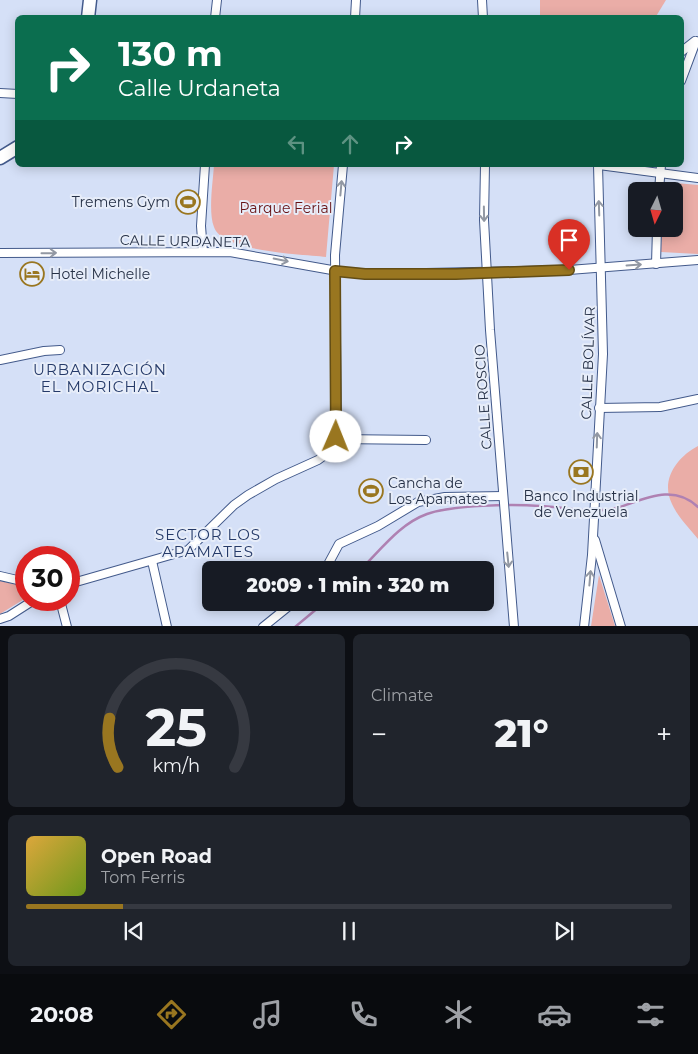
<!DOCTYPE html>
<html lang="en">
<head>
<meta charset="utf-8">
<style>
	:root { --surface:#171b24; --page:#20242c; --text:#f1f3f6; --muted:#9ea1a6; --line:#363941; --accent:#997620 }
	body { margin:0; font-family:Montserrat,sans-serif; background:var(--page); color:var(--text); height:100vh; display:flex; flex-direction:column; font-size:19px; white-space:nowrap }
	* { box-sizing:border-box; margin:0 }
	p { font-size:16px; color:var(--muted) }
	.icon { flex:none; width:28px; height:28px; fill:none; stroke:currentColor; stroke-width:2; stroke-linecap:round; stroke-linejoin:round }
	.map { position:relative; height:626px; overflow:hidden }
	.drawer { display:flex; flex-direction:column; gap:8px; padding:8px; background:#0d0f14; flex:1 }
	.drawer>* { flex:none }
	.banner { position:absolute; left:15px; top:15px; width:669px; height:152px; border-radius:8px; box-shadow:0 2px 12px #0003; background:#0b6e4f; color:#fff; overflow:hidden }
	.needle { width:32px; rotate:185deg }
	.fabs { position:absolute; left:628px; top:182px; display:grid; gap:10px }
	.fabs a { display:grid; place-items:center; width:55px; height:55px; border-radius:8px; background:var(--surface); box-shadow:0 2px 12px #0003; font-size:25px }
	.speed { position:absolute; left:15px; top:546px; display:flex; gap:10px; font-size:25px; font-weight:700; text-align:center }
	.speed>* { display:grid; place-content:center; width:65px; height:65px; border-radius:50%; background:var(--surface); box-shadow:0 2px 12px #0003; line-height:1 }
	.speed .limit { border:8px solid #d22; background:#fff; color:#111 }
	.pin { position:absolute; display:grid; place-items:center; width:42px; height:42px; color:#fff; margin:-51px -21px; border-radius:50% 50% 50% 0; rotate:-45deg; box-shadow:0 0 5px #0007 }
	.pin .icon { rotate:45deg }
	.me { position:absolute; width:55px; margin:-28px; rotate:1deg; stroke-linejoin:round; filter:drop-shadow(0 0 4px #0008) }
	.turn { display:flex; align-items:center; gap:18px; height:105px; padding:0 20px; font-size:22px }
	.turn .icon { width:65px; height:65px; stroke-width:2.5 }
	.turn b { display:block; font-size:35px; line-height:42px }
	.lanes { display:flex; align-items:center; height:48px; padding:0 20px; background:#0003; justify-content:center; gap:25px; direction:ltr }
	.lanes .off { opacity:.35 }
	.big { font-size:38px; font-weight:800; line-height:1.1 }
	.drawer .card { flex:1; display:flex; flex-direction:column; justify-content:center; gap:8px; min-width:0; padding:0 18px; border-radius:8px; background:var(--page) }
	.drawer .dial { align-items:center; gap:0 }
	.dial svg { height:130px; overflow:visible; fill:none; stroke:var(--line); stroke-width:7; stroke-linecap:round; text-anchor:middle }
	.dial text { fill:var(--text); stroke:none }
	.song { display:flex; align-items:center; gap:15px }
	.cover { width:60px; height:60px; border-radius:8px; background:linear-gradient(135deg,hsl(40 70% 55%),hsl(80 70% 35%)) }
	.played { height:5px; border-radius:2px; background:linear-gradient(90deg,var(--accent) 15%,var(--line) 15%) }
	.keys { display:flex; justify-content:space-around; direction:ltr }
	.heat { display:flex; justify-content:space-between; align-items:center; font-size:28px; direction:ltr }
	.drawer .tiles { flex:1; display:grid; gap:8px; grid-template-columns:1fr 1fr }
	.card:last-child { grid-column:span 2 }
	.trip { position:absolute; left:202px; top:561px; width:292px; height:50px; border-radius:8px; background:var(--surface); box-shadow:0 2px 12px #0003; font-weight:800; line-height:50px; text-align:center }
	.tabs { display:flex; height:80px; justify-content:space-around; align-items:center; background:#090b0e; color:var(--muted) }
	.tabs .icon { width:35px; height:35px }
	.tabs .on { color:var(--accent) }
	.tabs b { font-size:22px; color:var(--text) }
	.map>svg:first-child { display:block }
	.green { fill:#eaada7 }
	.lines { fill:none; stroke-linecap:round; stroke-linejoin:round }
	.stream { stroke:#af81b2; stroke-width:2.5 }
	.minor-casing { stroke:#435a8b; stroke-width:10 }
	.trunk-casing { stroke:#435a8b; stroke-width:15 }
	.minor { stroke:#fff; stroke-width:8 }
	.trunk { stroke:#fff; stroke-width:12 }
	.oneway { stroke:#9298a3 }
	.route-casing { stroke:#634d15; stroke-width:12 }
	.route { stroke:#997620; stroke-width:9 }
	.labels { text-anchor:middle; stroke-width:4; stroke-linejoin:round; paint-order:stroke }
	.poi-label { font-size:14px; fill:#263147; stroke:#e7edf9; text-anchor:start }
	.park-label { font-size:14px; fill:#671215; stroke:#e7edf9 }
	.street-label { font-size:14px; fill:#263147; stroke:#e7edf9 }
	.neighbourhood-label { font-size:15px; letter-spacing:1px; fill:#253a69; stroke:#e7edf9 }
</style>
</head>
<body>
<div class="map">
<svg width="698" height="627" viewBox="0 0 698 627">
	<rect width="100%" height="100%" fill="#d5e0f7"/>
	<g class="green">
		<path d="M540 0H666L655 18 540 17Z"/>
		<path d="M214 165H334L326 257C302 254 222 252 214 227 208 212 213 181 214 165Z"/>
		<path d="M665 182 698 185V254L661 252 662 229H674V191H664Z"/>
		<path d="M698 446V539C689 528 678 517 672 504 660 480 677 457 698 446Z"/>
		<path d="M599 575 615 626H591Z"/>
		<path d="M0 581 26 587V598L0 614Z"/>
	</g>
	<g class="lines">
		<g class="stream">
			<path d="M360 570C380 551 399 524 427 514 452 505 512 504 540 506 567 507 593 515 620 507 647 498 674 484 698 507"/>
			<path d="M295 627 325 602"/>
		</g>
		<g class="minor-casing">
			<g id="minor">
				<path d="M482 0 483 18"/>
				<path d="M215 18 217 0"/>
				<path d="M355 18 356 0"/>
				<path d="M681 52 695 41"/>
				<path d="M681 81 696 41"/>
				<path d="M0 93 18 94"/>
				<path d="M485 165 484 220 490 330 514 627"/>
				<path d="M599 165 698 178"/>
				<path d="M659 191 661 165"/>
				<path d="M203 252 201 226 205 165"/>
				<path d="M0 253 230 252 343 272 378 274 569 270 698 260"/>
				<path d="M656 264 657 229"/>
				<path d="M0 360 44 351 60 350"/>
				<path d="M599 408 660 407 698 399"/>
				<path d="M336 439 426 440"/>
				<path d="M595 540 621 627"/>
				<path d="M152 561 167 627"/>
				<path d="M325 570 339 544 378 526 418 502 445 497 503 496"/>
				<path d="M0 576 26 582"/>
				<path d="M69 584 188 550 234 505 248 495 276 479 318 460 333 449 337 428 335 255 343 165"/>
				<path d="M60 600 67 627"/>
				<path d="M0 619 9 616 34 600"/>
				<path d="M263 627 294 602"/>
				<path d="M584 627 592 555 603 354 598 165"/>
			</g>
		</g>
		<g class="trunk-casing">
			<g id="trunk">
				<path d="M88 18 90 0"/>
				<path d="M0 158 18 147"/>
			</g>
		</g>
		<use href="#minor" class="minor"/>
		<use href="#trunk" class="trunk"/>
	</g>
	<defs><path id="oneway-shaft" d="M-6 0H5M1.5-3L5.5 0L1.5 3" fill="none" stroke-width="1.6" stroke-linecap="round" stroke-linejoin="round" transform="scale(1.25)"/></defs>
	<g class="oneway">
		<use href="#oneway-shaft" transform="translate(341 188) rotate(-85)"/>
		<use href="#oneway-shaft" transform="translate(599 208) rotate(-92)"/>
		<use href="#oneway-shaft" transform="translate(484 214) rotate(89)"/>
		<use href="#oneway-shaft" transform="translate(49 253) rotate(-1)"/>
		<use href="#oneway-shaft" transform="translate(281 260) rotate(11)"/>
		<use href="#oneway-shaft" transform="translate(634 265) rotate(-4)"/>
		<use href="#oneway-shaft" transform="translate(597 440) rotate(-88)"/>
		<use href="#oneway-shaft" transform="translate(508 560) rotate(84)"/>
		<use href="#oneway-shaft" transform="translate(590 578) rotate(-85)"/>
	</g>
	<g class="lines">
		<g class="route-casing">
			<path id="route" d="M336 437 335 271 365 274H456L569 270"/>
		</g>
		<use href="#route" class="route"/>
	</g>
	<defs>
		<g id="stadium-ring" transform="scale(1.25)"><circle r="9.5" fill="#e7edf9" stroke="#997620" stroke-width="1.5"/><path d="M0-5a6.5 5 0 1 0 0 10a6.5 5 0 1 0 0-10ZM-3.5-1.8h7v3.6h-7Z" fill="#997620"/></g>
		<g id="hotel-ring" transform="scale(1.25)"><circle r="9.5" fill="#e7edf9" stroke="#997620" stroke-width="1.5"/><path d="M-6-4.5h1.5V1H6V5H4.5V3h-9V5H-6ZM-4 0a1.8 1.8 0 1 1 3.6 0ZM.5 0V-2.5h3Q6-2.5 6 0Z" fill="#997620"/></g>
		<g id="bank-ring" transform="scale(1.25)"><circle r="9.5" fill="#e7edf9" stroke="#997620" stroke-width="1.5"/><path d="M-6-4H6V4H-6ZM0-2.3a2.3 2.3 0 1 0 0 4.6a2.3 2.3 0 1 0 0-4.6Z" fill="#997620"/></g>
	</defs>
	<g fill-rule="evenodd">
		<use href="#stadium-ring" x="188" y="202"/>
		<use href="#hotel-ring" x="32" y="274"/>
		<use href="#bank-ring" x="581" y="472"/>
		<use href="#stadium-ring" x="371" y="491"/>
	</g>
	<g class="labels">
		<g class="poi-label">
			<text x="170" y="207" text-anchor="end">Tremens Gym</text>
			<text x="50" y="279">Hotel Michelle</text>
			<text x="388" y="488">Cancha de<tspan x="388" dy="16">Los Apamates</tspan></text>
			<text x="581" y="501" text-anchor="middle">Banco Industrial<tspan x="581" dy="16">de Venezuela</tspan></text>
		</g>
		<g class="park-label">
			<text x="286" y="213">Parque Ferial</text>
		</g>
		<g class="street-label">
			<text transform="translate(185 241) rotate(1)" y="5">CALLE URDANETA</text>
			<text transform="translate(588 363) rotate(-88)" y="5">CALLE BOLÍVAR</text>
			<text transform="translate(483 397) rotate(-94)" y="5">CALLE ROSCIO</text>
		</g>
		<g class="neighbourhood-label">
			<text x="100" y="375">URBANIZACIÓN<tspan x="100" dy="17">EL MORICHAL</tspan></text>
			<text x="208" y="540">SECTOR LOS<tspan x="208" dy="17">APAMATES</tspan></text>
		</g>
	</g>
</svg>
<div class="fabs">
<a><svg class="needle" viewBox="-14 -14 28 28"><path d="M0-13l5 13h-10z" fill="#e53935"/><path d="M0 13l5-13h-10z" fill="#9ea1a6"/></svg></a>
</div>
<div class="speed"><div class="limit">30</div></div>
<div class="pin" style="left:569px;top:270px;background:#d93025"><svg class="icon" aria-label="arrive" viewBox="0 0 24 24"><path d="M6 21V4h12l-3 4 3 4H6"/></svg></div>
<svg class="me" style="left:336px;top:437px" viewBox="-20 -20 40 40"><circle r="19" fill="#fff"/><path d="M0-13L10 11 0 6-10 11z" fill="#997620"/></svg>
<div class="trip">20:09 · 1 min · 320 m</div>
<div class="banner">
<div class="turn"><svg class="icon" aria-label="right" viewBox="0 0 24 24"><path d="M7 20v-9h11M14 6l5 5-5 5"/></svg><div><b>130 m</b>Calle Urdaneta</div></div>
<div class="lanes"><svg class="icon off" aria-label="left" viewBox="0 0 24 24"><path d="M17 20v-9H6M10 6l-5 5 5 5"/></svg><svg class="icon off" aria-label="ahead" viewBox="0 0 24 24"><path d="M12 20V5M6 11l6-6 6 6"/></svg><svg class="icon" aria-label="right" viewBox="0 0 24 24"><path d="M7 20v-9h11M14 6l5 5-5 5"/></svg></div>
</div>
</div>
<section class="drawer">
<div class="tiles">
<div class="card dial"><svg viewBox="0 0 100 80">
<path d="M14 69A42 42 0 1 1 86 69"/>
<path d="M14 69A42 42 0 0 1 9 39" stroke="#997620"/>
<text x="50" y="56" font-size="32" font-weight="700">25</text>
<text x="50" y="72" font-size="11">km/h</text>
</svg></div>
<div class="card"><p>Climate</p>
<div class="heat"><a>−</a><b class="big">21°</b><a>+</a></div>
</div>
<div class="card">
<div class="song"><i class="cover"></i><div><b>Open Road</b><p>Tom Ferris</p></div></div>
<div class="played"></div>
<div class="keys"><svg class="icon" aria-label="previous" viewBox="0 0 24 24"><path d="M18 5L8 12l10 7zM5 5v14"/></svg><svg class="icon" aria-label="pause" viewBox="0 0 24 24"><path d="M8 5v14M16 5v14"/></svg><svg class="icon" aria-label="next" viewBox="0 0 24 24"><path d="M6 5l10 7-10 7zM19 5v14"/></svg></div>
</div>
</div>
</section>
<nav class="tabs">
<b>20:08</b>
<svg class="icon on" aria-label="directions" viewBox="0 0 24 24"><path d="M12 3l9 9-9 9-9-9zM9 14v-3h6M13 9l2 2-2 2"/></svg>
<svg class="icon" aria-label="music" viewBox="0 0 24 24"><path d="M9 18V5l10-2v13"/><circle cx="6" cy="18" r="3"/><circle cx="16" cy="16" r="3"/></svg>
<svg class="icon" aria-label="phone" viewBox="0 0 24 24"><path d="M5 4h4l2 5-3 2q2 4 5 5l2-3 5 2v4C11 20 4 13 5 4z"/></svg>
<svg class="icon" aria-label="climate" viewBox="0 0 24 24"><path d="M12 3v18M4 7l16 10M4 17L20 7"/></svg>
<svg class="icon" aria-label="car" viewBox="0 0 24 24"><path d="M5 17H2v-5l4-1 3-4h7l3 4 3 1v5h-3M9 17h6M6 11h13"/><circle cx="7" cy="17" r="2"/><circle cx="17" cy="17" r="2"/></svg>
<svg class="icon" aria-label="filters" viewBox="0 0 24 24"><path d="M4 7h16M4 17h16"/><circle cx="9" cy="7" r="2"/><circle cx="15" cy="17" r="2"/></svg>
</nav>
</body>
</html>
